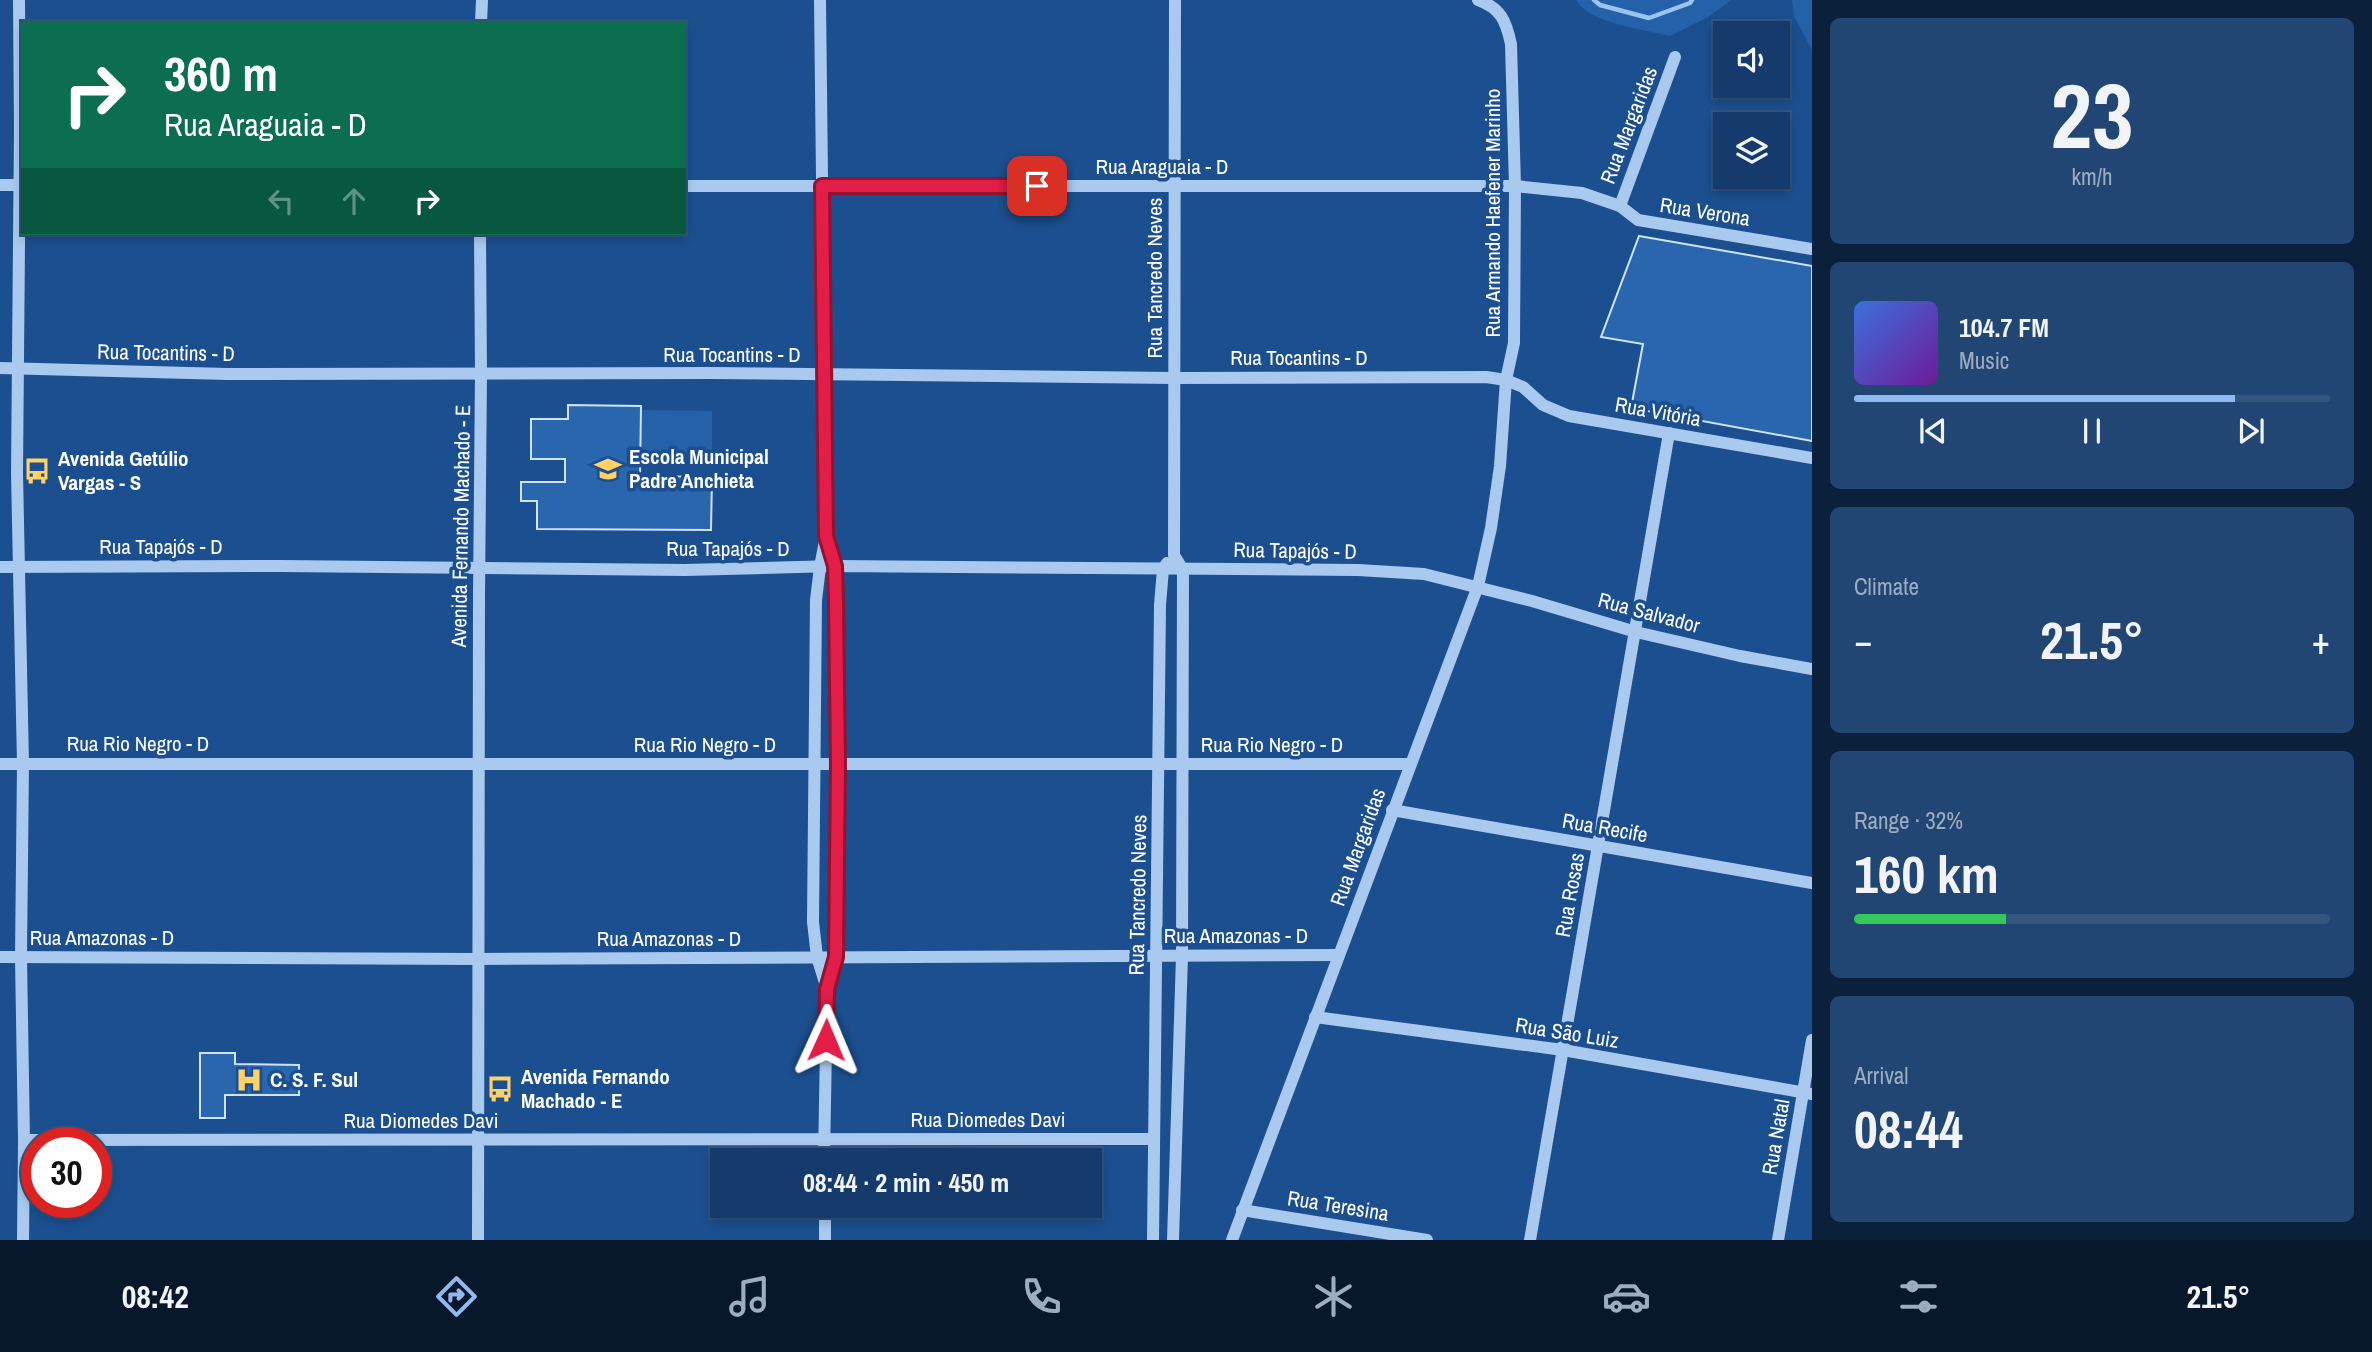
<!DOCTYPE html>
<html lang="en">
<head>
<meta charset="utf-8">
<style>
	:root { --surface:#143b6b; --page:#214673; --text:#f1f3f6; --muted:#9dadc1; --line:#33557e; --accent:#90b9f0 }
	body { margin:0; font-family:"Archivo Narrow",sans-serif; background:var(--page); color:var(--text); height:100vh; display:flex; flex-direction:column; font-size:26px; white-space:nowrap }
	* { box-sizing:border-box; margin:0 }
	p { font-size:23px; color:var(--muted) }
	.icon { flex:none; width:38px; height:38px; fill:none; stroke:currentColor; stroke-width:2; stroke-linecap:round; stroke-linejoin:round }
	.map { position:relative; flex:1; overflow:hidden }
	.panel { display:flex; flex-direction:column; gap:18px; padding:18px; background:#0b203b; width:560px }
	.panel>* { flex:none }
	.banner { position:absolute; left:21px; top:21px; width:665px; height:214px; border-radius:0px; box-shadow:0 4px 10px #0003,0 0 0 2px var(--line); background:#0b6e4f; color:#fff; overflow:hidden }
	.tools { position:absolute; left:1713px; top:21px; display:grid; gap:14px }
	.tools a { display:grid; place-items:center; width:77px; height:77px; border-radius:0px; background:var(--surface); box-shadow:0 4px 10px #0003,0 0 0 2px var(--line); font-size:35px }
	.speed { position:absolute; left:21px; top:1127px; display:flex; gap:14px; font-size:35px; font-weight:700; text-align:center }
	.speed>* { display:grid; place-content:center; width:91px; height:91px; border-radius:50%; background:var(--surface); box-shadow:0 4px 10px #0003,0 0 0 2px var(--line); line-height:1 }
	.speed .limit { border:10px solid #d22; background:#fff; color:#111 }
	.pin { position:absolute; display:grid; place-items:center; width:60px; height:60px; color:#fff; margin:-30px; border-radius:14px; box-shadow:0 4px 10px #0006 }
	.me { position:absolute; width:77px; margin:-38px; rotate:1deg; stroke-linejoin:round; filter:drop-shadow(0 0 5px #0008) }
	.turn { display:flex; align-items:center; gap:24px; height:147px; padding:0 28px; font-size:32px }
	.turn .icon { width:91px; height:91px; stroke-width:2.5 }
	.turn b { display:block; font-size:49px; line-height:60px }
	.lanes { display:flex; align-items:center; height:66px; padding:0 28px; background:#0003; justify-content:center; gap:35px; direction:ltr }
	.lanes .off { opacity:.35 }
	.big { font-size:52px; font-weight:800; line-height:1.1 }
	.panel .tile { flex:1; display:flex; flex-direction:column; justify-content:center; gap:10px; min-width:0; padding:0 24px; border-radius:10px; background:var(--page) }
	.panel .dial { align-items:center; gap:0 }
	.dial b { font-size:91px; line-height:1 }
	.song { display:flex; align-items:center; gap:21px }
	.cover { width:84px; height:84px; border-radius:10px; background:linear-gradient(135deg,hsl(220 70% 55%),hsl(280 70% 35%)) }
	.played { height:7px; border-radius:4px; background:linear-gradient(90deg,var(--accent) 80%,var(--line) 80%) }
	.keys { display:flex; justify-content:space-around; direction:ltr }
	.heat { display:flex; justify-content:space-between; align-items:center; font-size:38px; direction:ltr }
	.charge { height:10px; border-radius:5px; background:linear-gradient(90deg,#34c759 32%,var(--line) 0) }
	.trip { position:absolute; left:710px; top:1148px; width:392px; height:70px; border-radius:0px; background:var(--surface); box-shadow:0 4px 10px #0003,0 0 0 2px var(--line); font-weight:800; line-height:70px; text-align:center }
	.tab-bar { display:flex; height:112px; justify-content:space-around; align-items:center; background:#08182b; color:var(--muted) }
	.tab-bar .icon { width:49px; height:49px }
	.tab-bar .active { color:var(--accent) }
	.tab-bar b { font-size:32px; color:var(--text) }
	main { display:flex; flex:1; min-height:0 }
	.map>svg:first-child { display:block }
	.green { fill:#2461a8 }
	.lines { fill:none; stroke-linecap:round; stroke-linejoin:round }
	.stream { stroke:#9cc4f0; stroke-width:4.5 }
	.building { fill:#2a66ad; stroke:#cfe3fa; stroke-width:2 }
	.minor { stroke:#a9c9ee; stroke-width:12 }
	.route-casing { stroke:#92132f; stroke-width:18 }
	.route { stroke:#e11d48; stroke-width:12 }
	.labels { text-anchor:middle; stroke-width:7; stroke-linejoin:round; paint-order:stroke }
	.street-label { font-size:21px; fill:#fff; stroke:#1b4f8f }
	.poi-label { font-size:21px; font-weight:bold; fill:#fff; stroke:#1b4f8f; text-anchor:start }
</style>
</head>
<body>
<main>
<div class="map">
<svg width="1812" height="1240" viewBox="0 0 1812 1240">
	<rect width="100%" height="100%" fill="#1b4f8f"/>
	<g class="green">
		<path d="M1576 0H1731L1708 17 1670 36C1643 29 1590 24 1576 0Z"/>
		<path d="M1792 0H1812V50L1794 16Z"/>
		<path d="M641 410 712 411V461H640Z"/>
	</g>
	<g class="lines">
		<path class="stream" d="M1594 0 1600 5 1649 18 1690 3 1692 0"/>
	</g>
	<g class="building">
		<path d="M1639 236 1812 266V441L1631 408 1643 344 1601 337Z"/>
		<path d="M568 405 641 406 640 476 712 477 711 530 537 529V501H521V482H565V459H531V419H568Z"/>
		<path d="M200 1053H235V1064L299 1065V1095H225V1118H200Z"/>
	</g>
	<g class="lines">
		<g class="minor">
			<path d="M19 0 20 128 17 473 23 764 21 957 24 1140 23 1240"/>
			<path d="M820 0 826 536 820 567 816 600 813 922 817 957 827 989"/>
			<path d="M481 23 482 0"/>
			<path d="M0 185H23"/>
			<path d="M684 186H1515L1582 193 1620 206 1638 220 1812 249"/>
			<path d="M1620 206 1675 57"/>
			<path d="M0 368 227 374 712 373 1174 378 1486 377 1506 380 1523 387 1543 405 1569 416 1812 458"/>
			<path d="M0 567 281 566 685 570 835 566 1358 570 1424 574 1532 601 1636 632 1740 656 1812 669"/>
			<path d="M0 764H1410"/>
			<path d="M1392 810 1812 883"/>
			<path d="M0 957 479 959 1339 955"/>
			<path d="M1315 1017 1563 1050 1812 1094"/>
			<path d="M24 1140 1154 1139"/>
			<path d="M824 1160 827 989 836 957 838 764 836 603 835 566 827 540"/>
			<path d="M825 1206V1240"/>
			<path d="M1242 1210 1427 1240"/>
			<path d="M478 1240 479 596 481 374 480 233"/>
			<path d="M1153 1240 1160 605 1163 569 1167 563"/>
			<path d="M1173 1240 1182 956 1183 570 1174 555 1175 0"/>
			<path d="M1232 1240 1478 586 1491 528 1500 466 1506 380 1514 343 1515 186 1511 44C1506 21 1501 8 1478 0"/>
			<path d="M1530 1240 1669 433"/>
			<path d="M1778 1240 1812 1040"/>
		</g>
	</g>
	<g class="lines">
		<g class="route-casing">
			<path id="route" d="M826 1040 827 989 836 957 838 764 836 603 835 566 826 536 822 186H1037"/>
		</g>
		<use href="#route" class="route"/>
	</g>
	<defs>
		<g id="school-bare" transform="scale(2.1)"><path d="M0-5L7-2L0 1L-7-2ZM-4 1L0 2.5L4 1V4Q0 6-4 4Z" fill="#ffd166" stroke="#1b4f8f" stroke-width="2.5" paint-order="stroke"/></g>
		<g id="bus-bare" transform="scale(2.1)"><path d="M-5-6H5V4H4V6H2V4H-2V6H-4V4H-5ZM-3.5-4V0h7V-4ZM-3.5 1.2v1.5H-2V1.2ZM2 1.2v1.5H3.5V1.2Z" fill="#ffd166" stroke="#1b4f8f" stroke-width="2.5" paint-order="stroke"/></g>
		<g id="hospital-bare" transform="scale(2.1)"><path d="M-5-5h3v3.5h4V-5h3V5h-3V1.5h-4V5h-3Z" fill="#ffd166" stroke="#1b4f8f" stroke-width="2.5" paint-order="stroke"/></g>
	</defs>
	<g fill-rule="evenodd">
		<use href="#school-bare" x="608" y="469"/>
		<use href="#bus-bare" x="37" y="471"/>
		<use href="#hospital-bare" x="249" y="1080"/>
		<use href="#bus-bare" x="500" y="1089"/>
	</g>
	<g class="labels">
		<g class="street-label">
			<text transform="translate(1629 125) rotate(-69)" y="7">Rua Margaridas</text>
			<text x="1162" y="174">Rua Araguaia - D</text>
			<text transform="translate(1705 212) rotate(9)" y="7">Rua Verona</text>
			<text transform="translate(1493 213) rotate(-90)" y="7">Rua Armando Haefener Marinho</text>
			<text transform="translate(1155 278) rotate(-90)" y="7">Rua Tancredo Neves</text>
			<text transform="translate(166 353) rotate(1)" y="7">Rua Tocantins - D</text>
			<text x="732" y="362">Rua Tocantins - D</text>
			<text x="1299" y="365">Rua Tocantins - D</text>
			<text transform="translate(1658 412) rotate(10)" y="7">Rua Vitória</text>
			<text transform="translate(461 526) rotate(-89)" y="7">Avenida Fernando Machado - E</text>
			<text x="161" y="554">Rua Tapajós - D</text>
			<text x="728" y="556">Rua Tapajós - D</text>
			<text transform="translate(1295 551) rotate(1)" y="7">Rua Tapajós - D</text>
			<text transform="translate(1649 613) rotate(15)" y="7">Rua Salvador</text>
			<text x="138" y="751">Rua Rio Negro - D</text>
			<text x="705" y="752">Rua Rio Negro - D</text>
			<text x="1272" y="752">Rua Rio Negro - D</text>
			<text transform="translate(1605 828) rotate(10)" y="7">Rua Recife</text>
			<text transform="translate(1358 847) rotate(-70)" y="7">Rua Margaridas</text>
			<text transform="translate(1138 895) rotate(-89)" y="7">Rua Tancredo Neves</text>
			<text transform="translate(1570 895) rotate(-80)" y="7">Rua Rosas</text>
			<text x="1236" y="943">Rua Amazonas - D</text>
			<text x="102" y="945">Rua Amazonas - D</text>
			<text x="669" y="946">Rua Amazonas - D</text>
			<text transform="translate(1567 1033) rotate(9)" y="7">Rua São Luiz</text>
			<text x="988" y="1127">Rua Diomedes Davi</text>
			<text x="421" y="1128">Rua Diomedes Davi</text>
			<text transform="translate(1776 1137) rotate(-80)" y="7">Rua Natal</text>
			<text transform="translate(1338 1206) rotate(9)" y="7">Rua Teresina</text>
		</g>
		<g class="poi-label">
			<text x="629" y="464">Escola Municipal<tspan x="629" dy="24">Padre Anchieta</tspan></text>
			<text x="58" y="466">Avenida Getúlio<tspan x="58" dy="24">Vargas - S</tspan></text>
			<text x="521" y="1084">Avenida Fernando<tspan x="521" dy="24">Machado - E</tspan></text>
			<text x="270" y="1087">C. S. F. Sul</text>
		</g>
	</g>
</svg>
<div class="tools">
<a><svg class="icon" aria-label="sound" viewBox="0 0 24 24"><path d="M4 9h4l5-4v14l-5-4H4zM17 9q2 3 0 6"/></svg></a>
<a><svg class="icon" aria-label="layers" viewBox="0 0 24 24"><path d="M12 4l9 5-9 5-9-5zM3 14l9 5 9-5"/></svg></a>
</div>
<div class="speed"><div class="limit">30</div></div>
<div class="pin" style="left:1037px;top:186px;background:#d93025"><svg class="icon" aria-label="arrive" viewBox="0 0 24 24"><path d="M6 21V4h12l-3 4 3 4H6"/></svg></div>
<svg class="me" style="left:826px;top:1040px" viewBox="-20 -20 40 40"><path d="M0-17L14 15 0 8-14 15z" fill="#e11d48" stroke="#fff" stroke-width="4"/></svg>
<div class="trip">08:44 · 2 min · 450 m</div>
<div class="banner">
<div class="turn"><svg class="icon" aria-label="right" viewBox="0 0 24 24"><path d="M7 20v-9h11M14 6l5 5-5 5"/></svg><div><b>360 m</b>Rua Araguaia - D</div></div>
<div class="lanes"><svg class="icon off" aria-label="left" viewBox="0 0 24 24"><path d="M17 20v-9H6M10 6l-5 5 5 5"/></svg><svg class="icon off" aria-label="ahead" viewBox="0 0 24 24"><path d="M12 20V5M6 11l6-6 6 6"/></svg><svg class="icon" aria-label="right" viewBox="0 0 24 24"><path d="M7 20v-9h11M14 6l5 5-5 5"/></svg></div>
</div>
</div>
<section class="panel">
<div class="tile dial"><b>23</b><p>km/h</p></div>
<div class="tile">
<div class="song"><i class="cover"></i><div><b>104.7 FM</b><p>Music</p></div></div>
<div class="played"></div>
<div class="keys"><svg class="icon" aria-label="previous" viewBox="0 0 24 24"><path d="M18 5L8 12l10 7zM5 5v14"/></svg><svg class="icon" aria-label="pause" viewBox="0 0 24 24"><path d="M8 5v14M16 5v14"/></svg><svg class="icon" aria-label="next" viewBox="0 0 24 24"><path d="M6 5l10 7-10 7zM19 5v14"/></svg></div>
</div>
<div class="tile"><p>Climate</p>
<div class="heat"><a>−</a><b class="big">21.5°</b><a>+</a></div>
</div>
<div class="tile"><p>Range · 32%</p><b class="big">160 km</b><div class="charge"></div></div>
<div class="tile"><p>Arrival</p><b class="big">08:44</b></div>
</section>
</main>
<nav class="tab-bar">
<b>08:42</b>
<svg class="icon active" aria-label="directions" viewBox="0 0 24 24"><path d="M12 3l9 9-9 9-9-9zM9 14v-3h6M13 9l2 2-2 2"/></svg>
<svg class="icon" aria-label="music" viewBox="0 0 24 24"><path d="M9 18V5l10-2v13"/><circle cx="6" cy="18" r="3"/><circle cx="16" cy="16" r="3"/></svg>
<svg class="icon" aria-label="phone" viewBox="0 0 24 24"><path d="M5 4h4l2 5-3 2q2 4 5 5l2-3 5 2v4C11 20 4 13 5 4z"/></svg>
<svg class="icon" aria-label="climate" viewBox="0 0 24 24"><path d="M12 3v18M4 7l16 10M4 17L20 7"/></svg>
<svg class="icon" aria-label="car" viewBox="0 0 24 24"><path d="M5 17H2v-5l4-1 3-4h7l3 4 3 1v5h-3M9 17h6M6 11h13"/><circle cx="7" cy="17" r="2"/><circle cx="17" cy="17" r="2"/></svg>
<svg class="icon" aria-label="filters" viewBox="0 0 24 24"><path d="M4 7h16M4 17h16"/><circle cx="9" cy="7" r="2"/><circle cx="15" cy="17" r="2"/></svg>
<b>21.5°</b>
</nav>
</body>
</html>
